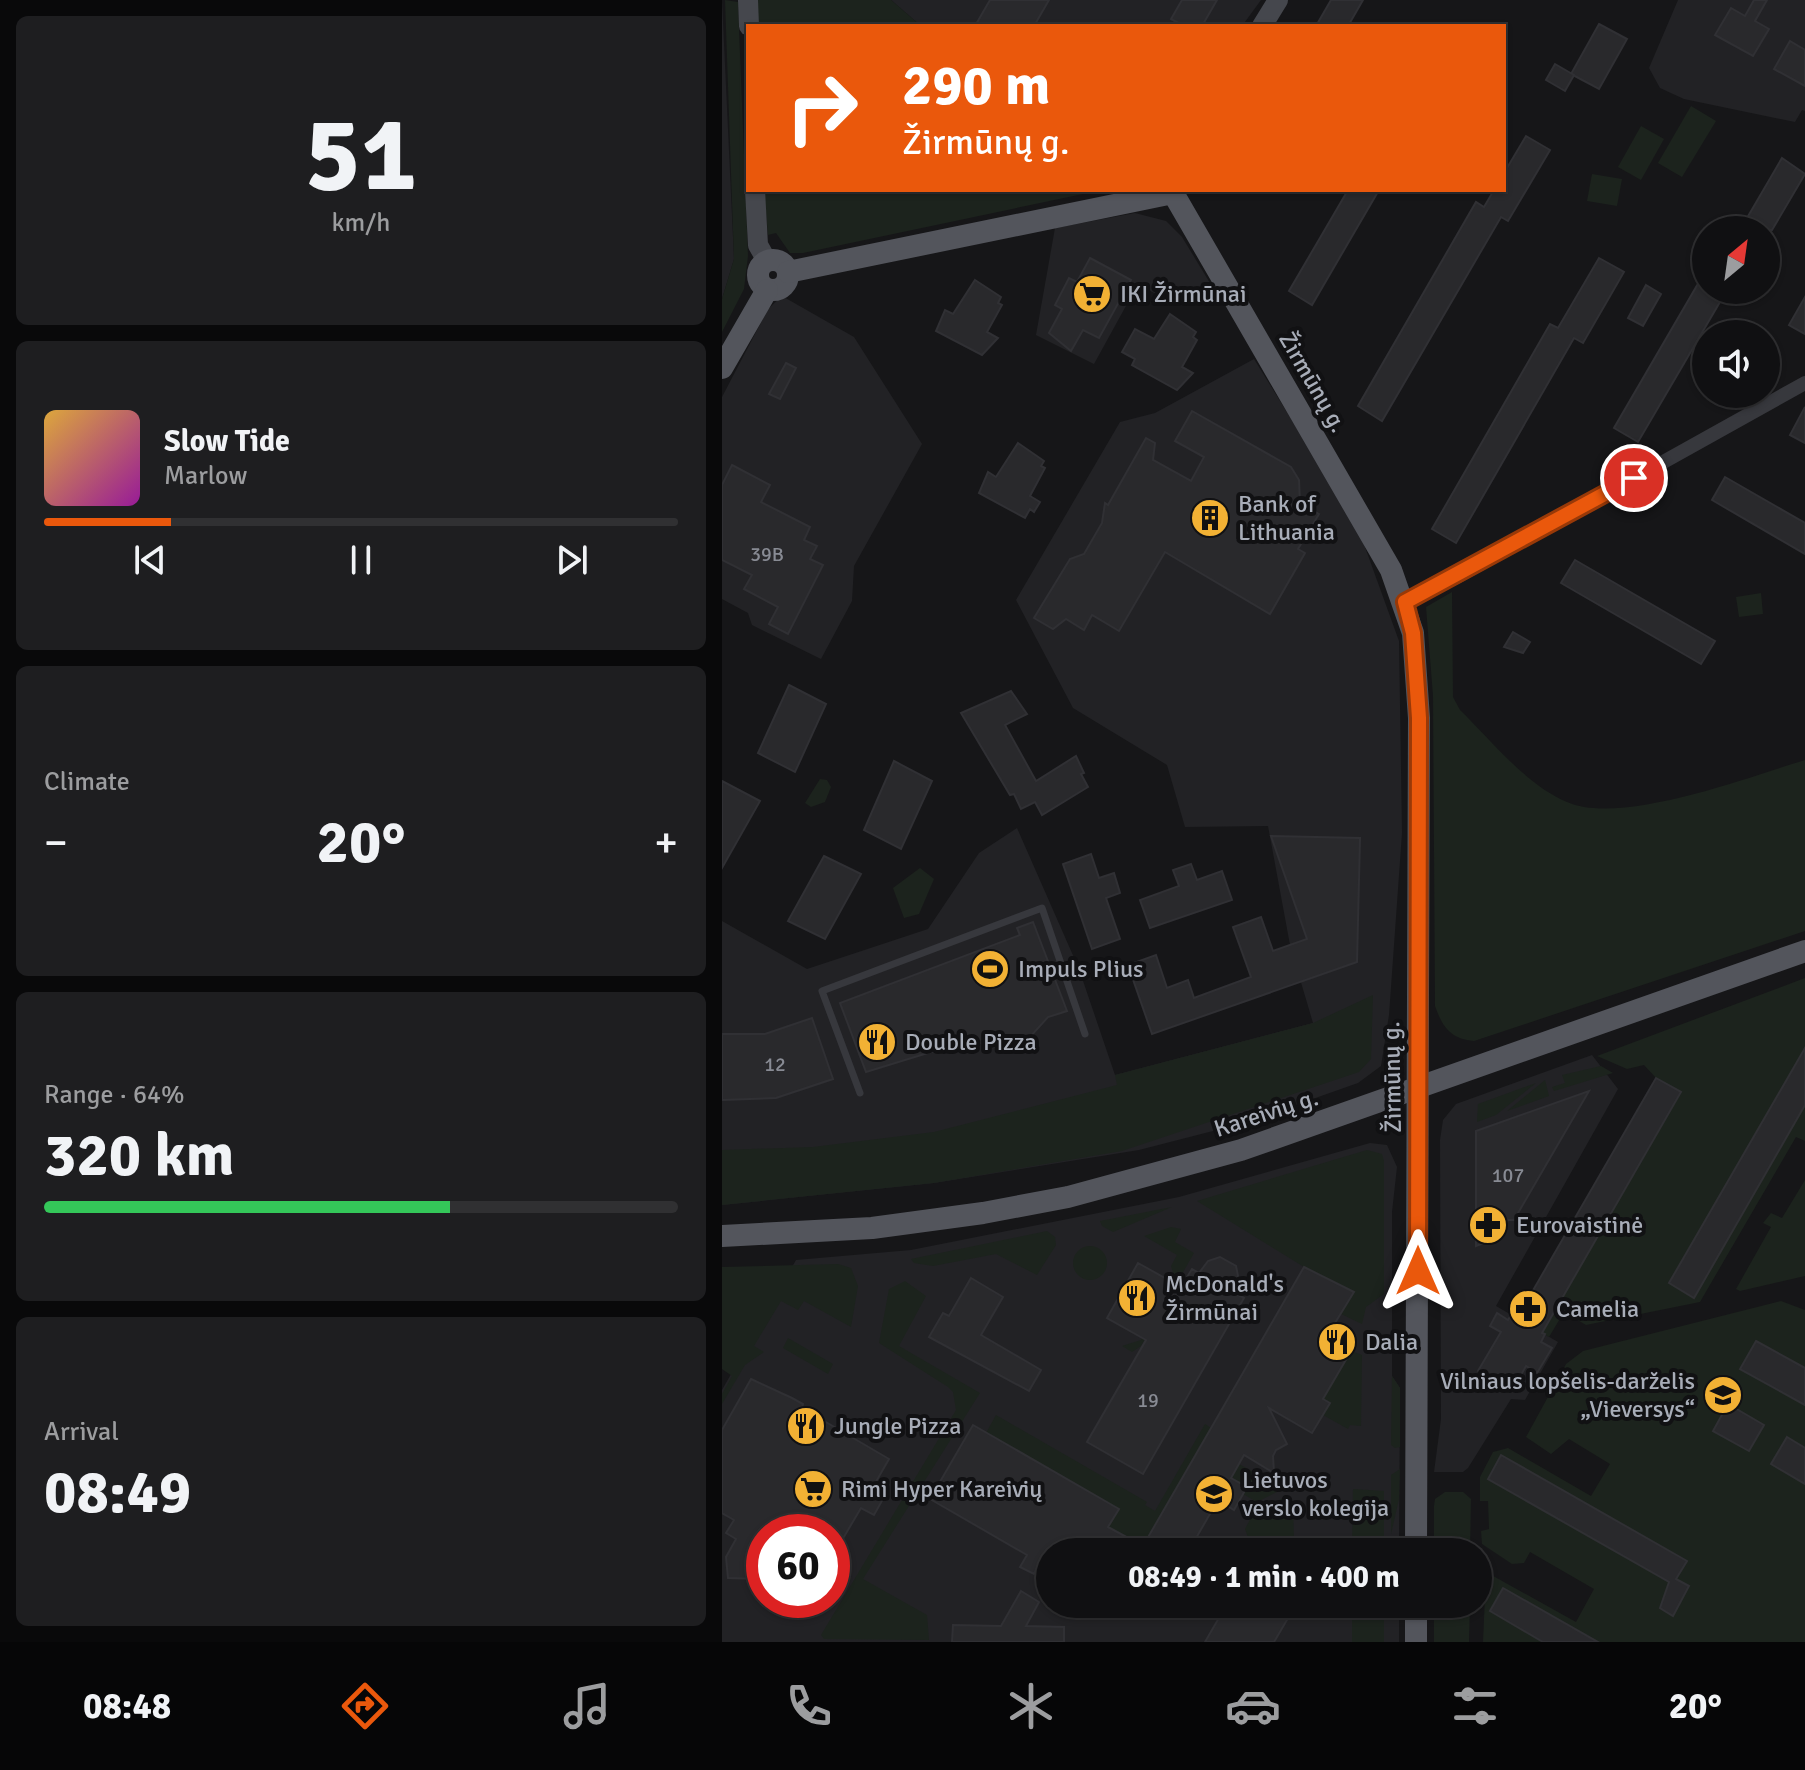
<!DOCTYPE html>
<html lang="en">
<head>
<meta charset="utf-8">
<style>
	:root { --surface:#101012; --page:#1e1e20; --text:#f1f3f6; --muted:#9c9d9f; --line:#303032; --accent:#ea580c }
	body { margin:0; font-family:Signika,sans-serif; background:var(--page); color:var(--text); height:100vh; display:flex; flex-direction:column; font-size:30px; white-space:nowrap }
	* { box-sizing:border-box; margin:0 }
	p { font-size:26px; color:var(--muted) }
	.icon { flex:none; width:44px; height:44px; fill:none; stroke:currentColor; stroke-width:2; stroke-linecap:round; stroke-linejoin:round }
	.map { position:relative; flex:1; overflow:hidden }
	.drawer { display:flex; flex-direction:column; gap:16px; padding:16px; background:#09090a; width:722px }
	.drawer>* { flex:none }
	.hud { position:absolute; left:24px; top:24px; width:760px; height:168px; border-radius:0px; box-shadow:0 2px 6px #0004,0 0 0 2px var(--line); background:#ea580c; color:#fff; overflow:hidden }
	.needle { width:52px; rotate:29deg }
	.buttons { position:absolute; left:970px; top:216px; display:grid; gap:16px }
	.buttons a { display:grid; place-items:center; width:88px; height:88px; border-radius:50%; background:var(--surface); box-shadow:0 2px 6px #0004,0 0 0 2px var(--line); font-size:40px }
	.speed { position:absolute; left:24px; top:1514px; display:flex; gap:16px; font-size:40px; font-weight:700; text-align:center }
	.speed>* { display:grid; place-content:center; width:104px; height:104px; border-radius:50%; background:var(--surface); box-shadow:0 2px 6px #0004,0 0 0 2px var(--line); line-height:1 }
	.speed .limit { border:12px solid #d22; background:#fff; color:#111 }
	.pin { position:absolute; display:grid; place-items:center; width:68px; height:68px; color:#fff; margin:-34px; border:4px solid #fff; border-radius:50%; box-shadow:0 2px 8px #0007 }
	.me { position:absolute; width:88px; margin:-44px; rotate:0deg; stroke-linejoin:round; filter:drop-shadow(0 0 6px #0008) }
	.turn { display:flex; align-items:center; gap:28px; height:168px; padding:0 24px; font-size:36px }
	.turn .icon { width:104px; height:104px; stroke-width:2.5 }
	.turn b { display:block; font-size:56px; line-height:68px }
	.big { font-size:60px; font-weight:800; line-height:1.1 }
	.drawer .card { flex:1; display:flex; flex-direction:column; justify-content:center; gap:12px; min-width:0; padding:0 28px; border-radius:12px; background:var(--page) }
	.drawer .dial { align-items:center; gap:0 }
	.dial b { font-size:104px; line-height:1 }
	.song { display:flex; align-items:center; gap:24px }
	.cover { width:96px; height:96px; border-radius:12px; background:linear-gradient(135deg,hsl(40 70% 55%),hsl(300 70% 35%)) }
	.played { height:8px; border-radius:4px; background:linear-gradient(90deg,var(--accent) 20%,var(--line) 20%) }
	.keys { display:flex; justify-content:space-around; direction:ltr }
	.heat { display:flex; justify-content:space-between; align-items:center; font-size:44px; direction:ltr }
	.charge { height:12px; border-radius:6px; background:linear-gradient(90deg,#34c759 64%,var(--line) 0) }
	.trip { position:absolute; left:314px; top:1538px; width:456px; height:80px; border-radius:40px; background:var(--surface); box-shadow:0 2px 6px #0004,0 0 0 2px var(--line); font-weight:800; line-height:80px; text-align:center }
	.dock { display:flex; height:128px; justify-content:space-around; align-items:center; background:#060607; color:var(--muted) }
	.dock .icon { width:56px; height:56px }
	.dock .selected { color:var(--accent) }
	.dock b { font-size:36px; color:var(--text) }
	main { display:flex; flex:1; min-height:0 }
	.map>svg:first-child { display:block }
	.built { fill:#222225; fill-rule:evenodd }
	.green { fill:#1c231d }
	.building { fill:#29292c; stroke:#303034; stroke-width:2 }
	.lines { fill:none; stroke-linecap:round; stroke-linejoin:round }
	.service { stroke:#37383d; stroke-width:7 }
	.minor { stroke:#37383d; stroke-width:14 }
	.secondary { stroke:#45474d; stroke-width:20 }
	.primary { stroke:#53555c; stroke-width:22 }
	.route-casing { stroke:#983908; stroke-width:20 }
	.route { stroke:#ea580c; stroke-width:14 }
	.labels { text-anchor:middle; stroke-width:8; stroke-linejoin:round; paint-order:stroke }
	.number-label { font-size:20px; fill:#888b94 }
	.poi-label { font-size:24px; fill:#a8adb8; stroke:#111113; text-anchor:start }
	.street-label { font-size:24px; fill:#a8adb8; stroke:#111113 }
</style>
</head>
<body>
<main>
<section class="drawer">
<div class="card dial"><b>51</b><p>km/h</p></div>
<div class="card">
<div class="song"><i class="cover"></i><div><b>Slow Tide</b><p>Marlow</p></div></div>
<div class="played"></div>
<div class="keys"><svg class="icon" aria-label="previous" viewBox="0 0 24 24"><path d="M18 5L8 12l10 7zM5 5v14"/></svg><svg class="icon" aria-label="pause" viewBox="0 0 24 24"><path d="M8 5v14M16 5v14"/></svg><svg class="icon" aria-label="next" viewBox="0 0 24 24"><path d="M6 5l10 7-10 7zM19 5v14"/></svg></div>
</div>
<div class="card"><p>Climate</p>
<div class="heat"><a>−</a><b class="big">20°</b><a>+</a></div>
</div>
<div class="card"><p>Range · 64%</p><b class="big">320 km</b><div class="charge"></div></div>
<div class="card"><p>Arrival</p><b class="big">08:49</b></div>
</section>
<div class="map">
<svg width="1083" height="1642" viewBox="0 0 1083 1642">
	<rect width="100%" height="100%" fill="#161618"/>
	<g class="built">
		<path d="M0 0 12 259 0 299Z"/>
		<path d="M169 0H539L520 26H199Z"/>
		<path d="M956 0H1083V111L1080 110 1073 122 962 99 938 88 927 68Z"/>
		<path d="M413 213 444 221 460 237 488 283 443 299 416 284 372 364 314 335 333 228Z"/>
		<path d="M60 296 132 337 200 444 132 566 130 601 99 659 30 625 26 613 0 599V397L46 309Z"/>
		<path d="M532 359 635 525 677 641 680 833 667 1015 659 1066 636 1083 522 1123 417 1150 212 1183 0 1205V921L85 969 206 929 257 853 295 828 357 969 393 1075 591 1023 568 945 546 826 463 827 445 765 351 708 294 600 398 422 433 413Z"/>
		<path d="M870 1055 896 1089 774 1306 836 1342 803 1400 789 1399 746 1468 741 1472H712L719 1419 718 1140 721 1120 734 1104Z"/>
		<path d="M648 1143 665 1145 675 1167 670 1212V1376L678 1388 677 1552H328V1604H677V1642H0V1390L74 1260 189 1250 457 1197ZM42 1532H110V1600H42Z"/>
	</g>
	<g class="green">
		<path d="M3 0 16 2 26 256 22 289 0 332V299L12 259Z"/>
		<path d="M34 0H169L199 26H36Z"/>
		<path d="M969 106 994 121 960 177 936 163Z"/>
		<path d="M919 126 942 139 919 180 896 167Z"/>
		<path d="M870 174 900 179 895 206 865 201Z"/>
		<path d="M42 190H380L81 253H68L54 233 46 235Z"/>
		<path d="M730 592 731 697 738 710C770 741 803 784 845 802 898 826 1027 777 1083 760V931L752 1041C728 1039 720 1026 713 1006L711 696 704 607Z"/>
		<path d="M1039 593 1041 614 1017 617 1014 597Z"/>
		<path d="M98 779 105 780 109 787 103 802 89 807 83 803Z"/>
		<path d="M198 868 212 879 197 914 182 918 171 888Z"/>
		<path d="M1083 978V1141L1074 1137 978 1302 864 1325 842 1312 827 1337 820 1333 959 1093 934 1078 922 1065 905 1069 875 1056Z"/>
		<path d="M651 995 649 1059 637 1072 400 1151 212 1183 0 1205V1150L91 1147 212 1132 395 1085 393 1075 591 1023Z"/>
		<path d="M879 1066 891 1073 832 1091 830 1087 843 1083 840 1075Z"/>
		<path d="M823 1080 827 1096 785 1111Z"/>
		<path d="M814 1083 774 1115 755 1122 756 1104Z"/>
		<path d="M645 1150 660 1154 662 1161V1294L644 1307 640 1324 619 1314 631 1292 582 1267 475 1201Z"/>
		<path d="M1083 1180V1276L1018 1291 1014 1289 1049 1227 1041 1223 1049 1213 1060 1218Z"/>
		<path d="M450 1207 391 1232 380 1226 378 1221Z"/>
		<path d="M449 1227 459 1229 453 1242 472 1253 419 1346 410 1352 400 1346 419 1340 453 1279 449 1266 455 1255 422 1236Z"/>
		<path d="M325 1231 333 1237 334 1245 315 1275 274 1254 211 1266 192 1263 189 1259Z"/>
		<circle cx="368" cy="1263" r="17"/>
		<path d="M116 1264 129 1268 136 1286 129 1327 82 1301 76 1310 59 1301 32 1346 42 1352 23 1365 0 1404V1394L10 1376 0 1369V1267Z"/>
		<path d="M183 1281 204 1296 177 1346 258 1393 141 1579 205 1615 207 1640 102 1639 99 1635 234 1410 231 1392 226 1387 157 1343 167 1289Z"/>
		<path d="M1059 1301 1083 1310V1642H761L764 1572 854 1622 872 1589 808 1552 802 1563 790 1564 760 1544 759 1531 767 1529 766 1501H758V1477L771 1452 786 1448 869 1496 888 1464 847 1439 829 1454 804 1437 844 1364 861 1351Z"/>
		<path d="M66 1338 111 1364 106 1374 61 1348Z"/>
		<path d="M629 1351 640 1355 639 1426 628 1425 626 1429 601 1415 608 1403 601 1399Z"/>
		<path d="M670 1376 678 1388V1447L673 1448 669 1445Z"/>
		<path d="M274 1415 425 1502 423 1505 433 1511 483 1424 489 1428 421 1546 386 1527 396 1510 264 1433Z"/>
		<path d="M517 1464 561 1489 535 1502 521 1494 524 1487 509 1478Z"/>
		<path d="M678 1469 677 1499 669 1534V1475Z"/>
		<path d="M631 1489 662 1491V1552H630Z"/>
		<path d="M723 1492H741L749 1499 748 1552H712V1506L713 1499Z"/>
		<path d="M561 1498 571 1501 572 1543 567 1552H541L529 1546 523 1529 530 1516Z"/>
		<rect x="630" y="1604" width="32" height="38"/>
		<path d="M712 1604H748L747 1642H712Z"/>
	</g>
	<g class="building">
		<path d="M268 0H327L312 26H253Z"/>
		<path d="M460 0H495L480 26H462L449 19Z"/>
		<path d="M609 0H641L626 26H594Z"/>
		<path d="M1032 0H1045L1033 21 1047 29 1031 56 993 35 1009 8 1023 16Z"/>
		<path d="M877 24 905 39 877 89 849 74Z"/>
		<path d="M1068 41 1083 50V86L1052 69Z"/>
		<path d="M833 64 852 75 843 91 824 80Z"/>
		<path d="M804 136 828 150 786 221 779 217 660 421 636 406 754 202 762 207 772 190H782V173Z"/>
		<path d="M1060 158 1083 174 1053 225 1050 230H1018Z"/>
		<path d="M626 190H657L590 305 567 291Z"/>
		<path d="M368 258 409 280 377 338 361 330 349 351 327 333 340 309 333 305 347 278 355 282Z"/>
		<path d="M877 258 902 272 861 343 852 338 734 543 710 529 828 324 836 328Z"/>
		<path d="M984 270V290H1005L916 442 892 428Z"/>
		<path d="M253 280 279 297 276 303 280 305 265 332 276 338 260 355 214 331 223 310 231 314Z"/>
		<path d="M924 285 939 294 921 326 906 318Z"/>
		<path d="M1083 297V334L1067 325Z"/>
		<path d="M448 314 474 332 471 337 475 340 460 367 471 373 455 390 410 365 413 359 400 352 413 329 432 339Z"/>
		<path d="M64 363 74 368 58 399 47 394Z"/>
		<path d="M1083 407V443L1068 435Z"/>
		<path d="M470 411 569 467 577 480 578 503 597 514 576 549 583 553 548 614 443 552 397 631 370 615 362 630 344 619 331 629 312 618 348 559 362 554 380 523 383 503 386 505 424 438 433 443 431 460 469 481 482 457 453 441Z"/>
		<path d="M296 443 322 461 319 466 323 468 308 496 318 502 312 512 308 509 303 518 257 493 266 472 274 477Z"/>
		<path d="M10 465 48 485 39 502 88 527 82 540 95 546 88 559 101 565 66 634 47 624 56 607 22 589 30 575 0 560V485Z"/>
		<path d="M1003 477 1083 523V554L990 500Z"/>
		<path d="M853 560 993 641 979 664 839 583Z"/>
		<path d="M791 632 808 642 801 653 782 647Z"/>
		<path d="M67 685 104 704 73 772 36 753Z"/>
		<path d="M289 691 305 714 283 725 314 781 354 756 362 773 359 774 366 787 320 815 313 802 299 809 292 794 288 795 239 713Z"/>
		<path d="M172 761 210 781 179 849 142 830Z"/>
		<path d="M0 781 38 801 0 868Z"/>
		<path d="M549 836 638 838 635 962 430 1034 406 965 434 955 445 988 466 980 472 998 529 977 511 927 539 917 551 951 585 939Z"/>
		<path d="M369 854 377 878 392 873 398 893 384 898 398 939 370 949 341 864Z"/>
		<path d="M102 856 139 874 103 939 66 921Z"/>
		<path d="M469 864 475 880 500 871 510 900 428 928 418 900 457 886 451 870Z"/>
		<path d="M311 922 345 1011 326 1017 308 1037 295 1044 271 1047 248 1040 144 1072 118 1003 298 935 295 928Z"/>
		<path d="M90 1018 111 1079 54 1098 0 1100V1034H43Z"/>
		<path d="M1083 1048V1105L972 1298 947 1283Z"/>
		<path d="M934 1078 959 1092 820 1333 823 1334 819 1342 830 1348 815 1373 804 1366 790 1391 756 1371 779 1332 768 1326 775 1313 786 1320 789 1315 795 1318Z"/>
		<path d="M867 1091 792 1220H786L775 1238 754 1246V1131Z"/>
		<path d="M498 1257 514 1266 516 1276 511 1292 522 1298 421 1474 365 1442 424 1340 385 1318 416 1263 459 1287 470 1269 477 1273 486 1261Z"/>
		<path d="M582 1267 632 1292 613 1323 627 1331 619 1345 629 1351 601 1399 608 1403 590 1433 547 1408 565 1444 554 1450 551 1456 552 1473 522 1455 509 1478 525 1487 512 1510 496 1500 466 1552H387L375 1545 371 1552H328V1568L318 1562 312 1574 298 1567 305 1555 208 1499 251 1425 397 1509 386 1527 421 1546Z"/>
		<path d="M249 1278 281 1297 259 1335 319 1370 307 1391 207 1337 221 1313 227 1316Z"/>
		<path d="M1034 1341 1083 1368V1405L1018 1369Z"/>
		<path d="M29 1379 70 1398 81 1404 80 1408 167 1459 148 1492 161 1499 152 1515 139 1508 110 1557V1532H42V1579L6 1578 4 1557 14 1539 4 1533 12 1520 0 1513V1430Z"/>
		<path d="M1006 1404 1042 1425 1027 1451 991 1431Z"/>
		<path d="M1065 1437 1083 1448V1484L1049 1464Z"/>
		<path d="M779 1455 965 1561 954 1579 967 1586 951 1616 938 1608 947 1582 766 1479Z"/>
		<path d="M781 1588 876 1642H821L768 1611Z"/>
		<path d="M299 1591 317 1602 304 1626 342 1627V1642H230L231 1625 279 1626Z"/>
		<path d="M505 1604H564L572 1608 552 1642H483Z"/>
	</g>
	<g class="lines">
		<path class="service" d="M138 1093 100 991 320 908 363 1034"/>
		<path class="minor" d="M683 602 735 577 1083 383"/>
		<g class="secondary">
			<path d="M26 0 27 26"/>
			<path d="M540 26 556 0"/>
			<path d="M33 190 36 245 45 261"/>
		</g>
		<g class="primary">
			<circle cx="51" cy="275" r="15"/>
			<path d="M66 272 451 193 669 570 691 633 697 718 694 1552"/>
			<path d="M0 368 45 290"/>
			<path d="M0 1236 150 1228 261 1213 346 1197 519 1150 1083 951"/>
			<path d="M694 1604V1642"/>
		</g>
	</g>
	<g class="lines">
		<g class="route-casing">
			<path id="route" d="M696 1271 697 718 691 633 683 602 912 478"/>
		</g>
		<use href="#route" class="route"/>
	</g>
	<defs>
		<g id="supermarket-disc" transform="scale(2)"><circle r="9.5" fill="#f2b134" stroke="#111113"/><path d="M-6-5.5h2.5l.6 2H6L4.5 2H-2.5L-4.4-4H-6ZM-1.5 3.2a1.3 1.3 0 1 0 .1 0ZM3 3.2a1.3 1.3 0 1 0 .1 0Z" fill="#111"/></g>
		<g id="building-disc" transform="scale(2)"><circle r="9.5" fill="#f2b134" stroke="#111113"/><path d="M-4-6H4V6H1V3H-1V6H-4ZM-2.5-4.3h1.7v1.8h-1.7ZM.8-4.3h1.7v1.8H.8ZM-2.5-1h1.7V.8h-1.7ZM.8-1h1.7V.8H.8Z" fill="#111"/></g>
		<g id="stadium-disc" transform="scale(2)"><circle r="9.5" fill="#f2b134" stroke="#111113"/><path d="M0-5a6.5 5 0 1 0 0 10a6.5 5 0 1 0 0-10ZM-3.5-1.8h7v3.6h-7Z" fill="#111"/></g>
		<g id="restaurant-disc" transform="scale(2)"><circle r="9.5" fill="#f2b134" stroke="#111113"/><path d="M-5-6h1v4h1v-4h1v4h1v-4h1v5L-1.5 .5V6h-2V.5L-5-1ZM5-6V6H3V1.5H1.5Q1.5-4 5-6Z" fill="#111"/></g>
		<g id="pharmacy-disc" transform="scale(2)"><circle r="9.5" fill="#f2b134" stroke="#111113"/><path d="M-2-6h4v4h4v4h-4v4h-4v-4h-4v-4h4Z" fill="#111"/></g>
		<g id="school-disc" transform="scale(2)"><circle r="9.5" fill="#f2b134" stroke="#111113"/><path d="M0-5L7-2L0 1L-7-2ZM-4 1L0 2.5L4 1V4Q0 6-4 4Z" fill="#111"/></g>
		<g id="university-disc" transform="scale(2)"><circle r="9.5" fill="#f2b134" stroke="#111113"/><path d="M0-5L7-2L0 1L-7-2ZM-4 1L0 2.5L4 1V4Q0 6-4 4Z" fill="#111"/></g>
	</defs>
	<g fill-rule="evenodd">
		<use href="#supermarket-disc" x="370" y="294"/>
		<use href="#building-disc" x="488" y="518"/>
		<use href="#stadium-disc" x="268" y="969"/>
		<use href="#restaurant-disc" x="155" y="1042"/>
		<use href="#pharmacy-disc" x="766" y="1225"/>
		<use href="#restaurant-disc" x="415" y="1298"/>
		<use href="#pharmacy-disc" x="806" y="1309"/>
		<use href="#restaurant-disc" x="615" y="1342"/>
		<use href="#school-disc" x="1001" y="1395"/>
		<use href="#restaurant-disc" x="84" y="1426"/>
		<use href="#supermarket-disc" x="91" y="1489"/>
		<use href="#university-disc" x="492" y="1494"/>
	</g>
	<g class="labels">
		<g class="number-label">
			<text x="45" y="561">39B</text>
			<text x="53" y="1071">12</text>
			<text x="786" y="1182">107</text>
			<text x="426" y="1407">19</text>
		</g>
		<g class="poi-label">
			<text x="398" y="302">IKI Žirmūnai</text>
			<text x="516" y="512">Bank of<tspan x="516" dy="28">Lithuania</tspan></text>
			<text x="296" y="977">Impuls Plius</text>
			<text x="183" y="1050">Double Pizza</text>
			<text x="794" y="1233">Eurovaistinė</text>
			<text x="443" y="1292">McDonald's<tspan x="443" dy="28">Žirmūnai</tspan></text>
			<text x="834" y="1317">Camelia</text>
			<text x="643" y="1350">Dalia</text>
			<text x="973" y="1389" text-anchor="end">Vilniaus lopšelis-darželis<tspan x="973" dy="28">„Vieversys“</tspan></text>
			<text x="112" y="1434">Jungle Pizza</text>
			<text x="520" y="1488">Lietuvos<tspan x="520" dy="28">verslo kolegija</tspan></text>
			<text x="119" y="1497">Rimi Hyper Kareivių</text>
		</g>
		<g class="street-label">
			<text transform="translate(591 382) rotate(60)" y="8">Žirmūnų g.</text>
			<text transform="translate(670 1077) rotate(-91)" y="8">Žirmūnų g.</text>
			<text transform="translate(544 1113) rotate(-18)" y="8">Kareivių g.</text>
		</g>
	</g>
</svg>
<div class="buttons">
<a><svg class="needle" viewBox="-14 -14 28 28"><path d="M0-13l5 13h-10z" fill="#e53935"/><path d="M0 13l5-13h-10z" fill="#9c9d9f"/></svg></a>
<a><svg class="icon" aria-label="sound" viewBox="0 0 24 24"><path d="M4 9h4l5-4v14l-5-4H4zM17 9q2 3 0 6"/></svg></a>
</div>
<div class="speed"><div class="limit">60</div></div>
<div class="pin" style="left:912px;top:478px;background:#d93025"><svg class="icon" aria-label="arrive" viewBox="0 0 24 24"><path d="M6 21V4h12l-3 4 3 4H6"/></svg></div>
<svg class="me" style="left:696px;top:1271px" viewBox="-20 -20 40 40"><path d="M0-17L14 15 0 8-14 15z" fill="#ea580c" stroke="#fff" stroke-width="4"/></svg>
<div class="trip">08:49 · 1 min · 400 m</div>
<div class="hud">
<div class="turn"><svg class="icon" aria-label="right" viewBox="0 0 24 24"><path d="M7 20v-9h11M14 6l5 5-5 5"/></svg><div><b>290 m</b>Žirmūnų g.</div></div>
</div>
</div>
</main>
<nav class="dock">
<b>08:48</b>
<svg class="icon selected" aria-label="directions" viewBox="0 0 24 24"><path d="M12 3l9 9-9 9-9-9zM9 14v-3h6M13 9l2 2-2 2"/></svg>
<svg class="icon" aria-label="music" viewBox="0 0 24 24"><path d="M9 18V5l10-2v13"/><circle cx="6" cy="18" r="3"/><circle cx="16" cy="16" r="3"/></svg>
<svg class="icon" aria-label="phone" viewBox="0 0 24 24"><path d="M5 4h4l2 5-3 2q2 4 5 5l2-3 5 2v4C11 20 4 13 5 4z"/></svg>
<svg class="icon" aria-label="climate" viewBox="0 0 24 24"><path d="M12 3v18M4 7l16 10M4 17L20 7"/></svg>
<svg class="icon" aria-label="car" viewBox="0 0 24 24"><path d="M5 17H2v-5l4-1 3-4h7l3 4 3 1v5h-3M9 17h6M6 11h13"/><circle cx="7" cy="17" r="2"/><circle cx="17" cy="17" r="2"/></svg>
<svg class="icon" aria-label="filters" viewBox="0 0 24 24"><path d="M4 7h16M4 17h16"/><circle cx="9" cy="7" r="2"/><circle cx="15" cy="17" r="2"/></svg>
<b>20°</b>
</nav>
</body>
</html>
